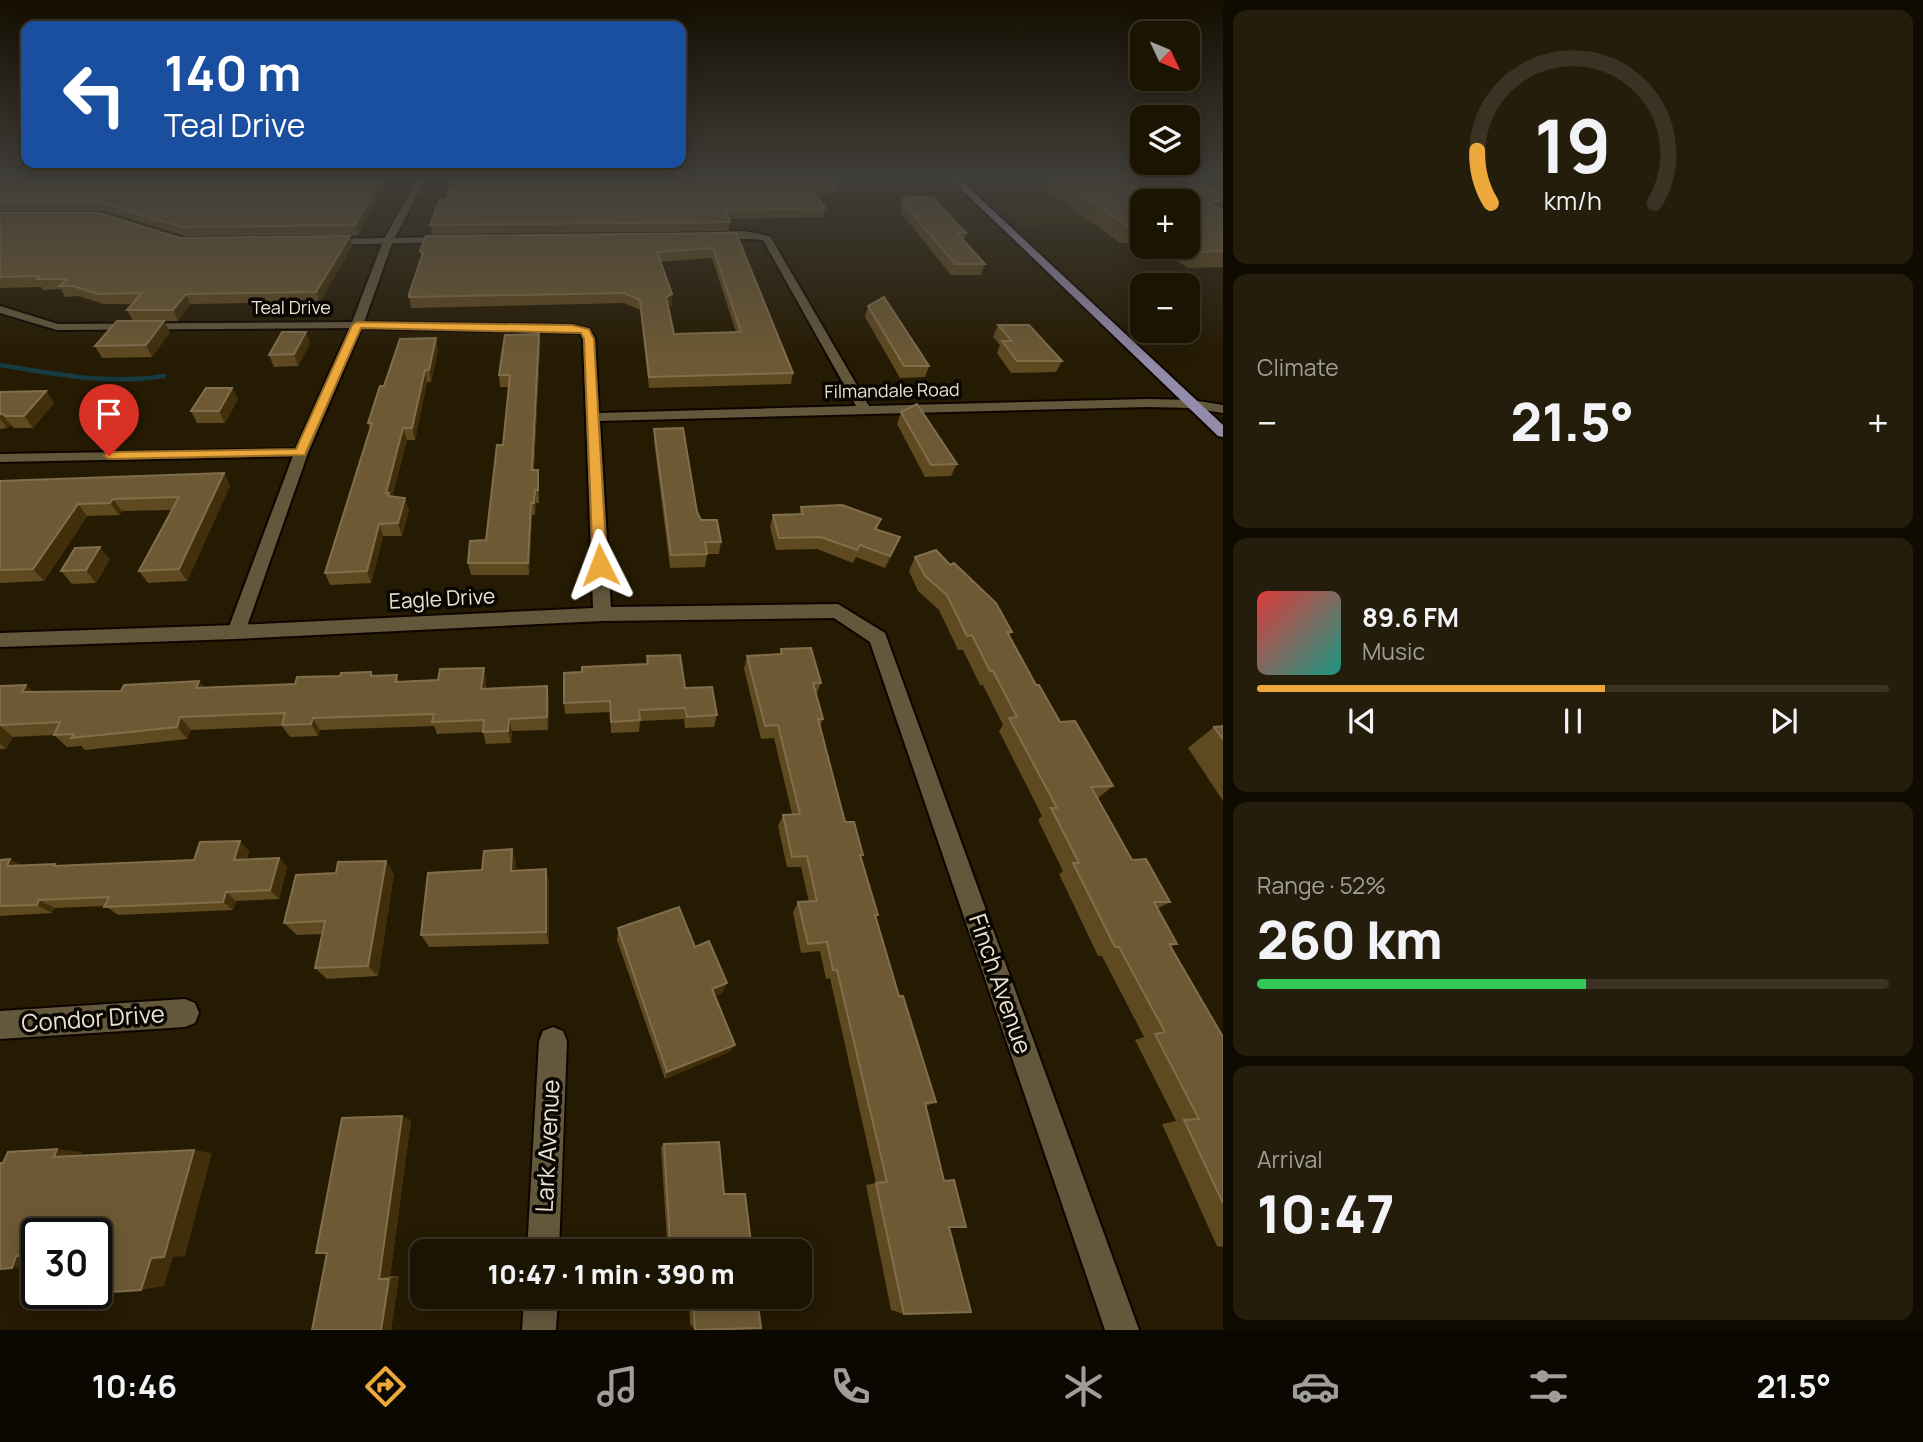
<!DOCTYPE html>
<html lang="en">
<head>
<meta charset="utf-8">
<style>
	:root { --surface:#1c1402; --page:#251d0c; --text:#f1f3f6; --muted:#a09e99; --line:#3a3324; --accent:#eda83b }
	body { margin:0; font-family:Manrope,sans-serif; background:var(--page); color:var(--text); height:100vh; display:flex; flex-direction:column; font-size:26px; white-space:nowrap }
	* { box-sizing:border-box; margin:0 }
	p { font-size:23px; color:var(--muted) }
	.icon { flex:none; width:38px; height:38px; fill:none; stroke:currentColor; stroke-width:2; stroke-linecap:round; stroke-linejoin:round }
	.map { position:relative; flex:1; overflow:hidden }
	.side { display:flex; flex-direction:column; gap:10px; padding:10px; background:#0f0b01; width:700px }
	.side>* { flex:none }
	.hud { position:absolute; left:21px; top:21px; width:665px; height:147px; border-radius:14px; box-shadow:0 4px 18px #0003,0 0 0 2px var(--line); background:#1a4fa0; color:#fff; overflow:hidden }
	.needle { width:46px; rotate:134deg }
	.fabs { position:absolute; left:1130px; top:21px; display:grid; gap:14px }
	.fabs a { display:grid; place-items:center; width:70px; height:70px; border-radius:14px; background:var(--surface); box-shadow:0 4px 18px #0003,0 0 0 2px var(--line); font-size:35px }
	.speed { position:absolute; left:21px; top:1218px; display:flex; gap:14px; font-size:35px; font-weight:700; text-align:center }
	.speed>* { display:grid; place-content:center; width:91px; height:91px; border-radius:50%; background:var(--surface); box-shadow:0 4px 18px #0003,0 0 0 2px var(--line); line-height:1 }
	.speed .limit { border:4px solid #111; border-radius:10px; background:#fff; color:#111 }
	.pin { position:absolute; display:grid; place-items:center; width:60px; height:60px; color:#fff; margin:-72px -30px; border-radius:50% 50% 50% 0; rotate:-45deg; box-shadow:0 0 7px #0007 }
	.pin .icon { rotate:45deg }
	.me { position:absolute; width:77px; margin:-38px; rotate:357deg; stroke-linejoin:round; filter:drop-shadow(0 0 5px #0008) }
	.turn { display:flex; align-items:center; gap:24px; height:147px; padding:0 28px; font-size:32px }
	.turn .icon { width:91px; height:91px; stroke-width:2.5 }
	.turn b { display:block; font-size:49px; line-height:60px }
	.big { font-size:52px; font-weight:800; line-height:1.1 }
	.side .tile { flex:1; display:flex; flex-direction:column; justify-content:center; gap:10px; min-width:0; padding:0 24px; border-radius:14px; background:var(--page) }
	.side .dial { align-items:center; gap:0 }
	.dial svg { height:182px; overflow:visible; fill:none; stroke:var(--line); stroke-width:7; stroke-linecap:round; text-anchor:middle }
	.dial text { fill:var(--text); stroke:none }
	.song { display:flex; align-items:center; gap:21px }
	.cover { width:84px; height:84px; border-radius:10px; background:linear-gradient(135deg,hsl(0 70% 55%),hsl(170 70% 35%)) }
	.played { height:7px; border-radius:4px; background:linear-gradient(90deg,var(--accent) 55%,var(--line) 55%) }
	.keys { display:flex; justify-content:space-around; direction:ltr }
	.heat { display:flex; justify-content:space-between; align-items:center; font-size:38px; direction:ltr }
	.charge { height:10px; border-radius:5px; background:linear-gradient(90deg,#34c759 52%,var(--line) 0) }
	.trip { position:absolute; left:410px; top:1239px; width:402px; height:70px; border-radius:14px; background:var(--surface); box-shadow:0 4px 18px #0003,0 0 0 2px var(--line); font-weight:800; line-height:70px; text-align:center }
	.tabs { display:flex; height:112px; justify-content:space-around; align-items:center; background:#0b0801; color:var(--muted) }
	.tabs .icon { width:49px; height:49px }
	.tabs .selected { color:var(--accent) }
	.tabs b { font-size:32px; color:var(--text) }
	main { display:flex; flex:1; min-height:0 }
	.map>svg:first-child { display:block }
	.built { fill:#312301 }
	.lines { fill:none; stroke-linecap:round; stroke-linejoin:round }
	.stream { stroke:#163b42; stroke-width:4.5 }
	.minor-casing { stroke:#0e0500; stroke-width:4 }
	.tertiary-casing { stroke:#0e0500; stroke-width:4 }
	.primary-casing { stroke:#0e0500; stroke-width:4 }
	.minor { fill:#63573c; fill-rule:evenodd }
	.tertiary { fill:#63573c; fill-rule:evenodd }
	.primary { fill:#928ba9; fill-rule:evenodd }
	.wall { fill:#5e4920; fill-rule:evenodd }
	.shaded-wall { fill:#412f0c }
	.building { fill:#6d5934; stroke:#816e4d; stroke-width:2; fill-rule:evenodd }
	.route { fill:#eda83b; stroke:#9a6d26; stroke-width:2 }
	.labels { text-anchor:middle; stroke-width:7; stroke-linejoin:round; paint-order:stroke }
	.far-street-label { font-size:18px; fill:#e9e2d3; stroke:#0a0601 }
	.street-label { font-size:21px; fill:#e9e2d3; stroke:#0a0601 }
	.near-street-label { font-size:24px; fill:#e9e2d3; stroke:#0a0601 }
</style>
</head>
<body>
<main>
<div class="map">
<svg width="1223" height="1330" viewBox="0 0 1223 1330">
	<rect width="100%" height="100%" fill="#251a02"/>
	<path class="built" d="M1223 176V219L1188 201H1143V222L1021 226 971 179Z"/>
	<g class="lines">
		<path class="stream" d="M0 365C54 374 109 385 164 376"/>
		<g class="minor-casing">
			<g id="minor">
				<path d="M357 176H481L477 178 360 179Z"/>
				<path d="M744 231 770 236 869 406 1148 399 1192 400 1223 405V413L1192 408 1148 407 600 421 611 607 838 604 885 633 1139 1330H1105L870 642 834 618 602 621 236 639 0 647V633L236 625 593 608 583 339 580 333 357 328 57 330 0 313V306L58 324 357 322 572 325 589 329 595 339 599 413 856 406 763 240C749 238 716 241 706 235L711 232Z"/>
				<path d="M450 237 453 238V242L326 245 321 242 326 239Z"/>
				<path d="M301 449 306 450 308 453 306 456 0 462V454Z"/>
				<path d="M185 999 195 1003 199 1013 195 1023 185 1027 0 1039V1011Z"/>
				<path d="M553 1027 563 1031 567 1041 559 1251H527L539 1041 543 1031Z"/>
				<path d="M524 1297H558L556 1330H522Z"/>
			</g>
		</g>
		<g class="tertiary-casing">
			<path id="tertiary" d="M419 176H427L393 241 363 325 308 453 245 632 243 637H229L227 632 294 453 351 325 383 241Z"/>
		</g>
		<g class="primary-casing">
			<path id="primary" d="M948 176H956L1223 425V437L1218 436Z"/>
		</g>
		<use href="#minor" class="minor"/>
		<use href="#tertiary" class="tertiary"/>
		<use href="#primary" class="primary"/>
	</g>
	<g class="wall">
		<path d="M0 176 386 181 358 235 185 236 105 211H0Z"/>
		<path d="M453 176 838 184 836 193H815L825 208 823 217 729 219 730 222 729 231 432 234 430 225 447 199Z"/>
		<path d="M1053 176 1223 196V267L1188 268 1156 247H1188V201H1143V243H1120L1047 190Z"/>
		<path d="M903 198 966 233 964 240 985 264 981 275H951L901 213 902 209 900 207Z"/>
		<path d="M0 213 180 238 352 246 320 302 190 304 178 321H164L170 332 152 357 102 358 95 346 133 321 127 310 133 304H103L79 296 65 297 61 289 43 290 41 287 0 288Z"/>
		<path d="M736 233 793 373 791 384 649 388 640 310 624 303 411 308 409 294 421 257 420 251ZM712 258 736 332 674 334 668 306 672 305 660 262Z"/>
		<path d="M868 306 929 366 925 377 900 378 865 317Z"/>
		<path d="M998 325 1062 361 1056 372 1011 373 997 353 1000 345 993 337Z"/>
		<path d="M306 332 310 343 298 366 274 367 269 355Z"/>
		<path d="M539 334 540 346 534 470 539 482V503H536L535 515H532L529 575H471L468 563 486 540 503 445 509 387H500L499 375Z"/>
		<path d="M438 350 431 382H427L415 440H407L392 497 409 510 402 536H383L371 583 330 585 325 573 370 429 368 423 384 386Z"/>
		<path d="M232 388 238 399 225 423H197L191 411Z"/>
		<path d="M46 391 54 403 33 428H14L11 425 7 428 0 429V392Z"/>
		<path d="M901 412 957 464 951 476 925 477 897 424Z"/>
		<path d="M654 429 697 512 701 520 721 542 719 554H707L705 567 670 568 654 441Z"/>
		<path d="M224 473 230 486 187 581 148 583 139 571 172 510 122 511 119 515 87 516 44 581 0 583V481Z"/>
		<path d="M801 507 881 519 877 529 895 550 885 568 856 557 853 563 817 549 776 550 770 527 773 515 799 514Z"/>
		<path d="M915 557 1012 632 1009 636 1036 685 1060 722 1113 786 1098 798 1132 860 1170 902 1157 909 1177 944 1171 947 1223 1037V1247L1217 1246 1162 1124 1176 1121 1135 1040 1144 1037 1102 956H1098L1059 874 1063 871 1038 820 1042 816 999 731 1003 725 983 685H980L963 650H958L939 610 918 591 909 571Z"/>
		<path d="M110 559 96 583 72 584 61 571Z"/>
		<path d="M781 649 821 683 816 695 823 719 820 727 845 822 863 855 861 858 878 915 876 918 899 996 936 1102 926 1106 949 1227 904 1314 891 1310 866 1185 876 1183 830 978 826 979 820 951 801 953 793 912 798 902H809L801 867H787L778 826 783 815 792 814 774 738 761 739 744 669 747 656 779 655Z"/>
		<path d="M647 656 717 715 714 727 685 728 684 719 640 721 639 732 611 733 610 712 565 714 564 703 582 672 646 664Z"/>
		<path d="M484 668 486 681V688L547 686 549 699 548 730 512 731 511 743 486 744 483 732 437 734 434 726 320 730 318 736 290 737 282 726 191 730 187 739 85 750 81 746 67 747 54 735 13 737 6 749H0V686L33 692 121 691 295 684 371 672 373 675H397L399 682 438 680Z"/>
		<path d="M1223 726V801L1188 748 1214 727Z"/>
		<path d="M512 849 516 864 515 871 546 869 549 883V944L429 947 421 935 482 870Z"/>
		<path d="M249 851 247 859 279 858 287 867 279 899 236 901 233 910 118 915 105 906 55 908 52 913 0 916V860L10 859 20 865 58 866 194 860Z"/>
		<path d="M394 874 378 976 327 979 315 968 322 934 297 935 284 923Z"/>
		<path d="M618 928 695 947 727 983 722 993 715 996 735 1045 729 1052 665 1079 617 940Z"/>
		<path d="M411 1120 390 1276H399L391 1330H312Z"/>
		<path d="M664 1144 724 1194 752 1251H685V1242H670L667 1241 661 1147Z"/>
		<path d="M689 1297H757L695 1330 690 1324Z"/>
	</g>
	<g class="shaded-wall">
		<path d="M382 176H385L386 181 358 235 355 225Z"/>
		<path d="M1223 200V210L1220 215 1208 202Z"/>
		<path d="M350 236 352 246 320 302 316 292Z"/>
		<path d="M186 294 190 304 178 321 173 310Z"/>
		<path d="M672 294V305L666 308V297Z"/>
		<path d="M164 321 170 332 152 357 146 345Z"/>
		<path d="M306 332 310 343 298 366 294 354Z"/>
		<path d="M539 334 540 346 533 482 532 470Z"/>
		<path d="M436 338 438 350 431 382 429 370Z"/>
		<path d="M425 370 427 382 415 440 412 428Z"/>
		<path d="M232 388 238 399 225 423 219 411Z"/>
		<path d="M46 391 54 403 33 428 24 416Z"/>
		<path d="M1 413 11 425 7 428 0 419V415Z"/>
		<path d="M403 428 407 440 391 500 386 493Z"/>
		<path d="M538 470 539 482V503L538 490Z"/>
		<path d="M224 473 230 486 187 581 179 569Z"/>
		<path d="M535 490 536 503 535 515 534 503Z"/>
		<path d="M405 498 409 510 402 536 398 523Z"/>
		<path d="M113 499 122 511 119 515 110 503Z"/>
		<path d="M531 503 532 515 529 575 528 563Z"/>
		<path d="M78 504 87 516 44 581 33 569Z"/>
		<path d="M379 524 383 536 371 583 367 571Z"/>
		<path d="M900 537 895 550 885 568 890 556Z"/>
		<path d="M100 547 110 559 96 583 86 570Z"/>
		<path d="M484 668 486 681 484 701 481 689Z"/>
		<path d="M199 681 209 693 196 688Z"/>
		<path d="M26 685 39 698 22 692Z"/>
		<path d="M547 686 549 699 548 730 547 717Z"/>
		<path d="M180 717 191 730 187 739 177 727Z"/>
		<path d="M313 718 320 730 318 736 311 724Z"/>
		<path d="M509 719 512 731 511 743 508 731Z"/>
		<path d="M0 726 13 737 6 749 0 744Z"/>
		<path d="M240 841 249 851 244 869 234 860Z"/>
		<path d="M512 849 516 864 515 885 511 871Z"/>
		<path d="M279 858 287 867 279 899 270 890Z"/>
		<path d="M10 859 26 869 7 866Z"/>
		<path d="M386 861 394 874 378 976 368 966Z"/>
		<path d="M546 869 549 883V944L546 932Z"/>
		<path d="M226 892 236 901 233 910 223 902Z"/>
		<path d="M39 900 55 908 52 913 37 905Z"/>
		<path d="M727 983 722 993 708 999 712 989Z"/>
		<path d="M735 1045 729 1052 665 1079 667 1072Z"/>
		<path d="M402 1116 411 1120 390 1276 379 1279Z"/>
		<path d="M57 1149 82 1152 79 1160 54 1157Z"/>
		<path d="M194 1150 212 1153 185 1256 173 1257 164 1286 141 1290 151 1258Z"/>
		<path d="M37 1255V1266L12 1268 16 1256Z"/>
		<path d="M399 1276 391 1330H381L389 1279Z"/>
	</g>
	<g class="building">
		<path d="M0 176H382L355 225 181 227 100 202H0Z"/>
		<path d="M453 176H831L838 184 810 185 825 208 725 210 730 222 430 225 440 199H447Z"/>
		<path d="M1054 176H1188L1223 196V200L1208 202 1223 211V251L1198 252 1188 246V201H1143V227H1129Z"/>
		<path d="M932 197 966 233H957L985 264H955L903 203H908L903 198Z"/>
		<path d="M0 213H99L180 238 350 236 316 292 186 294 173 310H127L142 293 98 294 73 286H59L67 279H37L40 276 0 277Z"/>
		<path d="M736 233 793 373 649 377 640 300 624 293 409 297V294L423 253 420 251 426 236ZM713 248 741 332 674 334 666 297 672 294 657 252Z"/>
		<path d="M884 297 929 366H904L868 306Z"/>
		<path d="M117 321H164L146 345 95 346Z"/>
		<path d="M998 325H1029L1062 361H1017L1002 341H1012Z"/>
		<path d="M282 332H306L294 354 269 355Z"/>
		<path d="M539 334 532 470H538V490H535L534 503H531L528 563H468L470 541 486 540 497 445H503L510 375H499L505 335Z"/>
		<path d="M436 338 429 370H425L412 428H403L386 493H389L388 496 405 498 398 523 379 524 367 571 325 573 372 423H368L380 386H384L400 339Z"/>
		<path d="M206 388H232L219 411H191Z"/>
		<path d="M46 391 24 416H5L1 413 0 415V392Z"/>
		<path d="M917 404 957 464 931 465 901 412Z"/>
		<path d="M683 428 697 512 701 520H717L721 542H705L707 554 671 555 654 429Z"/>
		<path d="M224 473 179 569 139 571 179 497 113 499 110 503 78 504 33 569 0 570V481Z"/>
		<path d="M842 505 881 519 875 529 900 537 890 556 860 545 857 550 821 537 779 538 773 515 803 514 801 507Z"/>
		<path d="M100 547 86 570 61 571 75 548Z"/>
		<path d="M936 550 950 565 954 563 996 603 1012 632H1007L1036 685H1039L1060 722 1075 721 1113 786 1091 787 1132 860 1146 859 1170 902H1154L1177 944H1169L1223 1037V1203L1184 1120 1199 1119 1155 1034 1165 1032 1119 947H1115L1073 863H1079L1051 808H1057L1009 718 1017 717 993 671H990L972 635 967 636 947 595 925 576 915 557Z"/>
		<path d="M811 648 821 683H813L823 719H818L845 822H854L863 855H860L878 915H875L899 996H903L936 1102 925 1103 944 1181 954 1180 966 1227H949L971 1312 904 1314 876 1183 887 1182 837 970H833L827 942 808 944 798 902 817 901 807 856 792 857 783 815 800 814 778 725 765 726 747 656 782 654 781 649Z"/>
		<path d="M680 655 685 688 712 687 717 715 687 717 685 708 639 710 640 720 611 722 610 701 564 703V673L582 672V667L648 664 647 656Z"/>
		<path d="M484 668 481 689 547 686V717L509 719 508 731 483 732 484 720 432 722 434 714 313 718 311 724 282 725 285 713 180 717 177 727 71 738 74 734 54 735 60 722 0 725V686L26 685 22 692 121 691 124 685 199 681 196 688 295 684 297 677 340 676 341 673 371 672V676L397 675 395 682 438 680 440 669Z"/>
		<path d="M1223 726V739L1214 727Z"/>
		<path d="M240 841 234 860 279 858 270 890 226 892 223 902 104 907 109 897 39 900 37 905 0 906V860L10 859 7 866 55 864 54 866 194 860 200 842Z"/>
		<path d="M512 849 511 871 546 869V932L421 935 428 873 482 870 484 851Z"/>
		<path d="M386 861 368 966 315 968 325 921 284 923 296 875 336 873 338 862Z"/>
		<path d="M679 907 695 947 709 941 727 983 712 989 735 1045 667 1072 618 928Z"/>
		<path d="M402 1116 379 1279H389L381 1330H312L327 1253H316L342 1118Z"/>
		<path d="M719 1142 724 1194H745L752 1251H689V1242H670L664 1144Z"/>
		<path d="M57 1149 54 1157 194 1150 164 1257 151 1258 141 1290 96 1293V1234H37V1255L16 1256 12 1268 0 1269V1163H3L8 1152Z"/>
		<path d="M693 1297H757L761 1328 695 1330Z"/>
	</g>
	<linearGradient id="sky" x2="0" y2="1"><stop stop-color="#140e01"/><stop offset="0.49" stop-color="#403e39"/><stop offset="1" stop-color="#403e39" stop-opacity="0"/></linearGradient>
	<rect width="1223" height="362" fill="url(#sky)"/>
	<path class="route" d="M357 322 572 325 589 329 594 339 607 565 605 568H595L593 565 584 339 581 333 361 328 305 455 109 459 103 456 109 452 296 449 352 325Z"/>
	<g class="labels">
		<g class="far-street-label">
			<text x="291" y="314">Teal Drive</text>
			<text transform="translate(892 391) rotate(-1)" y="6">Filmandale Road</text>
		</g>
		<g class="street-label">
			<text transform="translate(442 599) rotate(-3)" y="7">Eagle Drive</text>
		</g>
		<g class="near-street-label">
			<text transform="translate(1000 984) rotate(71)" y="8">Finch Avenue</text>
			<text transform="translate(93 1019) rotate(-4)" y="8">Condor Drive</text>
			<text transform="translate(548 1146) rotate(-87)" y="8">Lark Avenue</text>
		</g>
	</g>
</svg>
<div class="fabs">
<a><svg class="needle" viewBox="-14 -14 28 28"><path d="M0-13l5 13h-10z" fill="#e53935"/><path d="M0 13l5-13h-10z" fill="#a09e99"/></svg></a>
<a><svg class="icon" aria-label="layers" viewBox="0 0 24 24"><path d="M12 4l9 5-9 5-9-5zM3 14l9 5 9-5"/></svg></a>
<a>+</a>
<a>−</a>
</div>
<div class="speed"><div class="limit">30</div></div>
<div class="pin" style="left:109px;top:456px;background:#d93025"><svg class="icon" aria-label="arrive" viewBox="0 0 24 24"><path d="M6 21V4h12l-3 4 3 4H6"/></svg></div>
<svg class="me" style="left:600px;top:565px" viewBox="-20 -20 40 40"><path d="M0-17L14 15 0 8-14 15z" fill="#eda83b" stroke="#fff" stroke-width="4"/></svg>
<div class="trip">10:47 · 1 min · 390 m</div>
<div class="hud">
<div class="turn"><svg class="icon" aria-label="left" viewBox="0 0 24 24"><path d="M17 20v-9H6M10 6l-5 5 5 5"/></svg><div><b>140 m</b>Teal Drive</div></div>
</div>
</div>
<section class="side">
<div class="tile dial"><svg viewBox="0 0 100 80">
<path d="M14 69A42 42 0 1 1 86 69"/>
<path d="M14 69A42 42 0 0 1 8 46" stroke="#eda83b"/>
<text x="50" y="56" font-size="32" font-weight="700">19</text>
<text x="50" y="72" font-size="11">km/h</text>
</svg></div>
<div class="tile"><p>Climate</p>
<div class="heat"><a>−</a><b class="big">21.5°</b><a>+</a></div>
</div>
<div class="tile">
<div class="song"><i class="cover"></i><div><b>89.6 FM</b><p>Music</p></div></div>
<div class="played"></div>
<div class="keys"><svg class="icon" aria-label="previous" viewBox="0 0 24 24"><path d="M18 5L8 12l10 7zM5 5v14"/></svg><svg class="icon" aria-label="pause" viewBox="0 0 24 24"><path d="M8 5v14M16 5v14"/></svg><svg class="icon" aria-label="next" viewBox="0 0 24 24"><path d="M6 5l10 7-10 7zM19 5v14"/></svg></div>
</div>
<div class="tile"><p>Range · 52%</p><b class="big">260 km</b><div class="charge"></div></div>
<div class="tile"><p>Arrival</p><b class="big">10:47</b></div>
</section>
</main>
<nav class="tabs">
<b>10:46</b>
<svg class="icon selected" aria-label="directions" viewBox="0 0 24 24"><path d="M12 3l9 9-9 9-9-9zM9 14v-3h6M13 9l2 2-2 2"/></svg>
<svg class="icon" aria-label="music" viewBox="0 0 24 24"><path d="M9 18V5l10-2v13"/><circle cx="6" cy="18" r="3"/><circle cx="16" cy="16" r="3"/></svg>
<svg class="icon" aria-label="phone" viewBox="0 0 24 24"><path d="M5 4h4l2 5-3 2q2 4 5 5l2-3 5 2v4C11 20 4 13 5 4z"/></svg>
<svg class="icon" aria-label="climate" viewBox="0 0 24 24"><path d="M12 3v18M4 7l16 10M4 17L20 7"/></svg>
<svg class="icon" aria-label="car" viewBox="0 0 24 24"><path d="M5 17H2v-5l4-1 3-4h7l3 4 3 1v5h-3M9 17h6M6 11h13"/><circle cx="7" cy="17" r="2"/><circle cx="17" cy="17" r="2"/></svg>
<svg class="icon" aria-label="filters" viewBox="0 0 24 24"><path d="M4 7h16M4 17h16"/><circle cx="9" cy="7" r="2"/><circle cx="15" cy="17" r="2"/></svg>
<b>21.5°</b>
</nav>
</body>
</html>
